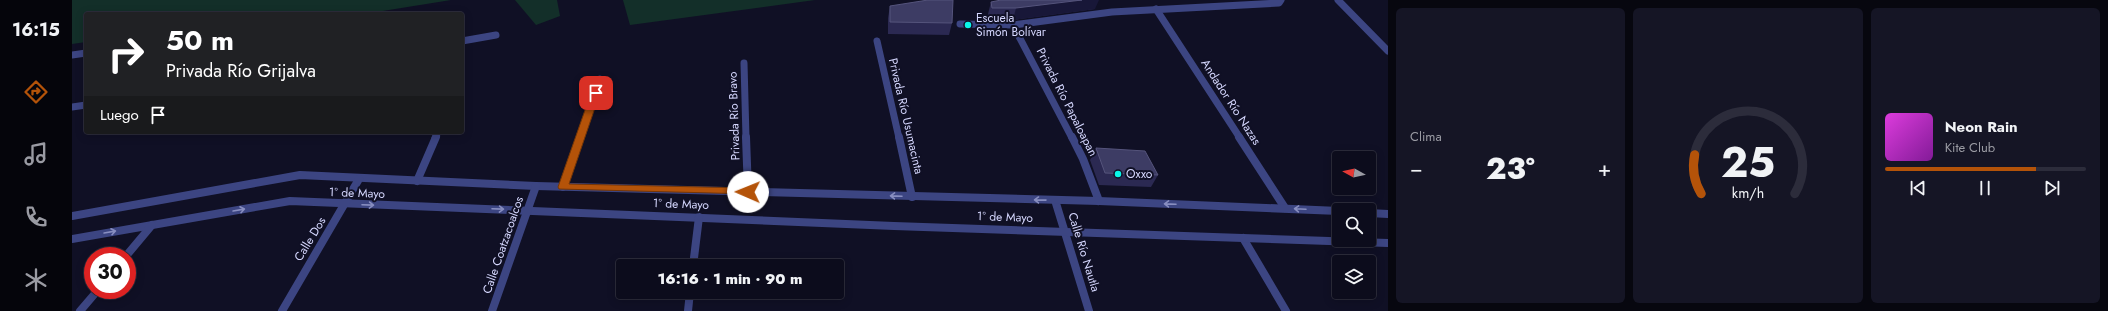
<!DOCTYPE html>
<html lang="es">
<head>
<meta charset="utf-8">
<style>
	:root { --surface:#0c0c1c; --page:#151525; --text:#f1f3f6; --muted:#9a9ba3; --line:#2c2c3b; --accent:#b45309 }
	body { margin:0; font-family:Jost,sans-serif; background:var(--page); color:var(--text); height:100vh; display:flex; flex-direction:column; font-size:15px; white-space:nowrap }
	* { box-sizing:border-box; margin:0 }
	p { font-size:13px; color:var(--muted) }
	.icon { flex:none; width:22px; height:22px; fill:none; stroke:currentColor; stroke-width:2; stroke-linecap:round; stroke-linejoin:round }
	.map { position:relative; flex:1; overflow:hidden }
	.side { display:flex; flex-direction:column; gap:8px; padding:8px; background:#07070f; width:720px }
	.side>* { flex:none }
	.guide { position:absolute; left:12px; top:12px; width:380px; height:122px; border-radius:4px; box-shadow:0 2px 10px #0003,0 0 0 1px var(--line); background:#202124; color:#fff; overflow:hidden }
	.needle { width:26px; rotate:278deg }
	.buttons { position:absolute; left:1260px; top:151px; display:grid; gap:8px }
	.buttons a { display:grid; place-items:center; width:44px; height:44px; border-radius:4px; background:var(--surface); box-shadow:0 2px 10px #0003,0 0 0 1px var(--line); font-size:20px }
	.speed { position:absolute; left:12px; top:247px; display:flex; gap:8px; font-size:20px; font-weight:700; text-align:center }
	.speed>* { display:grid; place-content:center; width:52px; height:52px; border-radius:50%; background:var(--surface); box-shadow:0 2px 10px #0003,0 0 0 1px var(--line); line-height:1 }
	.speed .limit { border:6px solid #d22; background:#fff; color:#111 }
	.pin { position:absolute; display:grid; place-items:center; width:34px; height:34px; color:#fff; margin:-17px; border-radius:8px; box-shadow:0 2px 6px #0006 }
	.me { position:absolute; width:44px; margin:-22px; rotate:271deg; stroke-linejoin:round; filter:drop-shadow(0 0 3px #0008) }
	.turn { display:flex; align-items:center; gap:14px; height:84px; padding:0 16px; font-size:18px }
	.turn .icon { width:52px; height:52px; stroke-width:2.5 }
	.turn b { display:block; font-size:28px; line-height:34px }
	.then { display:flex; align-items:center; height:38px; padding:0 16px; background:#0003; gap:8px; font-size:15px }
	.big { font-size:30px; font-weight:800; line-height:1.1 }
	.side .widget { flex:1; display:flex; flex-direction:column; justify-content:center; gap:6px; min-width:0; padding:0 14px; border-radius:6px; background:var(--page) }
	.side .dial { align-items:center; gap:0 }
	.dial svg { height:104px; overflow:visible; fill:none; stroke:var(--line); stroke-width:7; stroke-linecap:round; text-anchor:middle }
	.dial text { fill:var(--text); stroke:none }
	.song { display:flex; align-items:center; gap:12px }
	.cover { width:48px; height:48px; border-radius:6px; background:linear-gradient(135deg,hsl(300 70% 55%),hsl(290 70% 35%)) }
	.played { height:4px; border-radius:2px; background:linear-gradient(90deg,var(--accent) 75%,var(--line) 75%) }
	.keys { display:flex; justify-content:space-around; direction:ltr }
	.heat { display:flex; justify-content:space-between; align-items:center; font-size:22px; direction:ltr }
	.side .tiles { flex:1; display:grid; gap:8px; grid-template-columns:repeat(3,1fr) }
	.trip { position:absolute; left:544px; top:259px; width:228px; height:40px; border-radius:4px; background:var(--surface); box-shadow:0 2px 10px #0003,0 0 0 1px var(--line); font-weight:800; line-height:40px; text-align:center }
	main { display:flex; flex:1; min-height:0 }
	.menu { display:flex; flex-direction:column; width:72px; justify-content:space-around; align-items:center; background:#05050b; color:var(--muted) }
	.menu .icon { width:28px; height:28px }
	.menu .current { color:var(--accent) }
	.menu b { font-size:18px; color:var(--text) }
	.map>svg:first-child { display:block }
	.green { fill:#132f29 }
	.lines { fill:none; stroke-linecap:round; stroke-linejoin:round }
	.pedestrian-far1 { stroke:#3c4582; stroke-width:7 }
	.pedestrian { stroke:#3c4582; stroke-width:8 }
	.minor-far1 { stroke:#3c4582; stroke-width:7 }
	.minor { stroke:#3c4582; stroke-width:8 }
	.wall { fill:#2b2952 }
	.shaded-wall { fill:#181738 }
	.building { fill:#3d3c64; stroke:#55547c }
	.oneway { stroke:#888ec0 }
	.route { fill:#b45309; stroke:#753606 }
	.poi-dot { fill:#09f6e9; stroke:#101025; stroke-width:1.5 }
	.labels { text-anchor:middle; stroke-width:4; stroke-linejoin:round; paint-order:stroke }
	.poi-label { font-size:12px; fill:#d5d7fe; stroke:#101025; text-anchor:start }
	.street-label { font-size:12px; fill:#d5d7fe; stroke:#101025 }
</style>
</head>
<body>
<main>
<nav class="menu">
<b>16:15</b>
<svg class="icon current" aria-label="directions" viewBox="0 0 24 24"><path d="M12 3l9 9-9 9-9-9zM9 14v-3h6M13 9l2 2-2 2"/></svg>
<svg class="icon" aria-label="music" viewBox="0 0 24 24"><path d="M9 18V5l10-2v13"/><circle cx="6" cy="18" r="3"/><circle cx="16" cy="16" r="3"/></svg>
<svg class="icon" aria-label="phone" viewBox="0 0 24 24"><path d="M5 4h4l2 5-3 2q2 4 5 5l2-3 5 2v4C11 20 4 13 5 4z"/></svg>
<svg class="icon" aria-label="climate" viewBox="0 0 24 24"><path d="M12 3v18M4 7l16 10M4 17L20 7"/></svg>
</nav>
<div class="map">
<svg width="1316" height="311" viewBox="0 0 1316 311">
	<rect width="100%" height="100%" fill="#101025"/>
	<g class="green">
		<path d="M0 0H379L292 14H14V42L0 44Z"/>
		<path d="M443 0H485L488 16 464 25Z"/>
		<path d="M551 0H743L558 25Z"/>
	</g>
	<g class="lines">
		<g class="pedestrian-far1">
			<path d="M1084 9 1168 138"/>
			<path d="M941 25 1040 12 1207 3 1209 0"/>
		</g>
		<g class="pedestrian">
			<path d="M1167 137 1213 208"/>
			<path d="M1171 238 1214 311"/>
		</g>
		<g class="minor-far1">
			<path d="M1266 0 1316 51"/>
			<path d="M888 24 941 25 1000 138"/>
			<path d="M390 41 424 35"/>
			<path d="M805 41 827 138"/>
			<path d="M0 55 14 53"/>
			<path d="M672 63 674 138"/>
			<path d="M0 107 14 105"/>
			<path d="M363 138 366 132"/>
			<path d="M508 138 528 79"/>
		</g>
		<g class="minor">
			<path d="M674 137 676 192"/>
			<path d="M827 137 840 197"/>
			<path d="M1000 137 1011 159 1027 201"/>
			<path d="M345 181 364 137"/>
			<path d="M491 187 508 137"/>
			<path d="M983 200 1017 311"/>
			<path d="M1297 213 1316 214"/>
			<path d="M0 216 228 175 464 186 1027 201 1267 211"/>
			<path d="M0 239 218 201 822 226 1316 243"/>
			<path d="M54 256 80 225"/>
			<path d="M621 266 627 217"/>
			<path d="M8 311 26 290"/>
			<path d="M210 311 287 179"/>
			<path d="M420 311 464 186"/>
			<path d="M616 311 618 292"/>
		</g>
	</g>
	<g class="wall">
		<path d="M919 2 1023 9 941 20H917L916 14Z"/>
		<path d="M818 6 880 23 877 35 816 34V18Z"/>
		<path d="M1024 148 1086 175 1079 187 1027 185 1018 160Z"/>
	</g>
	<path class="shaded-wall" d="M1010 0H1027L1023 9 941 20 944 8Z"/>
	<g class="building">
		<path d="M856 0H881L880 23 818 22V6Z"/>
		<path d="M929 0H1010L944 8H920L919 2Z"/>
		<path d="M1024 148 1073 151 1086 175 1033 173Z"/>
	</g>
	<defs><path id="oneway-shaft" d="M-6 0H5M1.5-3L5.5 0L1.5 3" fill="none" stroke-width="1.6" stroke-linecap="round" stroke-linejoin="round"/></defs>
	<g class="oneway">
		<use href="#oneway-shaft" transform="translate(824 196) rotate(-178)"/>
		<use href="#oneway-shaft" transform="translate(968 200) rotate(-179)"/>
		<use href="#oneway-shaft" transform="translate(1098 204) rotate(-178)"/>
		<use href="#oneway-shaft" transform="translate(296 205) rotate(2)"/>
		<use href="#oneway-shaft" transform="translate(426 209) rotate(2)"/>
		<use href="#oneway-shaft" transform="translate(1228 209) rotate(-177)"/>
		<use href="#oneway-shaft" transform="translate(167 210) rotate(-10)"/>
		<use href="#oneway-shaft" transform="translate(38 232) rotate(-10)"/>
	</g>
	<path class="route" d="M524 90 528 93 497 184 676 188 680 192 679 194 487 189 486 187 519 93Z"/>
	<g class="poi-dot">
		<circle cx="896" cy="25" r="4"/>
		<circle cx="1046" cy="174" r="4"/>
	</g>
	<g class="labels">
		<g class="poi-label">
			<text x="904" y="22">Escuela<tspan x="904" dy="14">Simón Bolívar</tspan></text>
			<text x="1054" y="178">Oxxo</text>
		</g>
		<g class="street-label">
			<text transform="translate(995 102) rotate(63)" y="4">Privada Río Papaloapan</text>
			<text transform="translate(1159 102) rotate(57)" y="4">Andador Río Nazas</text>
			<text transform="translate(662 116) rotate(-92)" y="4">Privada Río Bravo</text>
			<text transform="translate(834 116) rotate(77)" y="4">Privada Río Usumacinta</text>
			<text transform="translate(285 193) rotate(2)" y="4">1° de Mayo</text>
			<text transform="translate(609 204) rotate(2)" y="4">1° de Mayo</text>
			<text transform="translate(933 217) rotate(2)" y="4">1° de Mayo</text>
			<text transform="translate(238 239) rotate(-59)" y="4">Calle Dos</text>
			<text transform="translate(431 245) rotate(-71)" y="4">Calle Coatzacoalcos</text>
			<text transform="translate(1012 252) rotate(73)" y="4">Calle Río Nautla</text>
		</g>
	</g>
</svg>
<div class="buttons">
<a><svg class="needle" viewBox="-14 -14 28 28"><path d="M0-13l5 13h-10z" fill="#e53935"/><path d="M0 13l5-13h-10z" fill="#9a9ba3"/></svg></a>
<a><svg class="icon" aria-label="search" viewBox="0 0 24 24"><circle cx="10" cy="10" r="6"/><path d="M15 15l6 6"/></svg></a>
<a><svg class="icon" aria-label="layers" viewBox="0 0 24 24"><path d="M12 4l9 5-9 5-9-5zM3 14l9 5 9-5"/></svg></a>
</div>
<div class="speed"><div class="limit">30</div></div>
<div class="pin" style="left:524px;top:93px;background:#d93025"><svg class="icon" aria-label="arrive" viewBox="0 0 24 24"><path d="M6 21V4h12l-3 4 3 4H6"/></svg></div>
<svg class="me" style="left:676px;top:192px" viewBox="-20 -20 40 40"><circle r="19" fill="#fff"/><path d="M0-13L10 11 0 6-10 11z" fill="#b45309"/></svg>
<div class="trip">16:16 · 1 min · 90 m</div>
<div class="guide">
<div class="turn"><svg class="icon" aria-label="right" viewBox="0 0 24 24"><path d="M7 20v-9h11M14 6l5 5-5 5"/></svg><div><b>50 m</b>Privada Río Grijalva</div></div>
<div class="then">Luego<svg class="icon" aria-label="arrive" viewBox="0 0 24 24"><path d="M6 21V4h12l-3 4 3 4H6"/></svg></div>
</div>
</div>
<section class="side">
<div class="tiles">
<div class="widget"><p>Clima</p>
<div class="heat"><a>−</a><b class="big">23°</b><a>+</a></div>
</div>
<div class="widget dial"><svg viewBox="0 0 100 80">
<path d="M14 69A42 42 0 1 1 86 69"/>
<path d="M14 69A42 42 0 0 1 9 39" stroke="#b45309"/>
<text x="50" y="56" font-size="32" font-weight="700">25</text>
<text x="50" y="72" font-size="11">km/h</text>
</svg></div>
<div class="widget">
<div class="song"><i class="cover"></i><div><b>Neon Rain</b><p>Kite Club</p></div></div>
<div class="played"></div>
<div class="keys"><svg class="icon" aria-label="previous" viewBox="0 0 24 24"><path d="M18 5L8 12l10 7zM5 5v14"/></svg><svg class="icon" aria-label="pause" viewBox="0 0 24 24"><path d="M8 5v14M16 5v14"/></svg><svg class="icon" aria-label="next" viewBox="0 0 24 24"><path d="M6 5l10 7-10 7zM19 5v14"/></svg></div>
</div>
</div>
</section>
</main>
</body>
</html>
